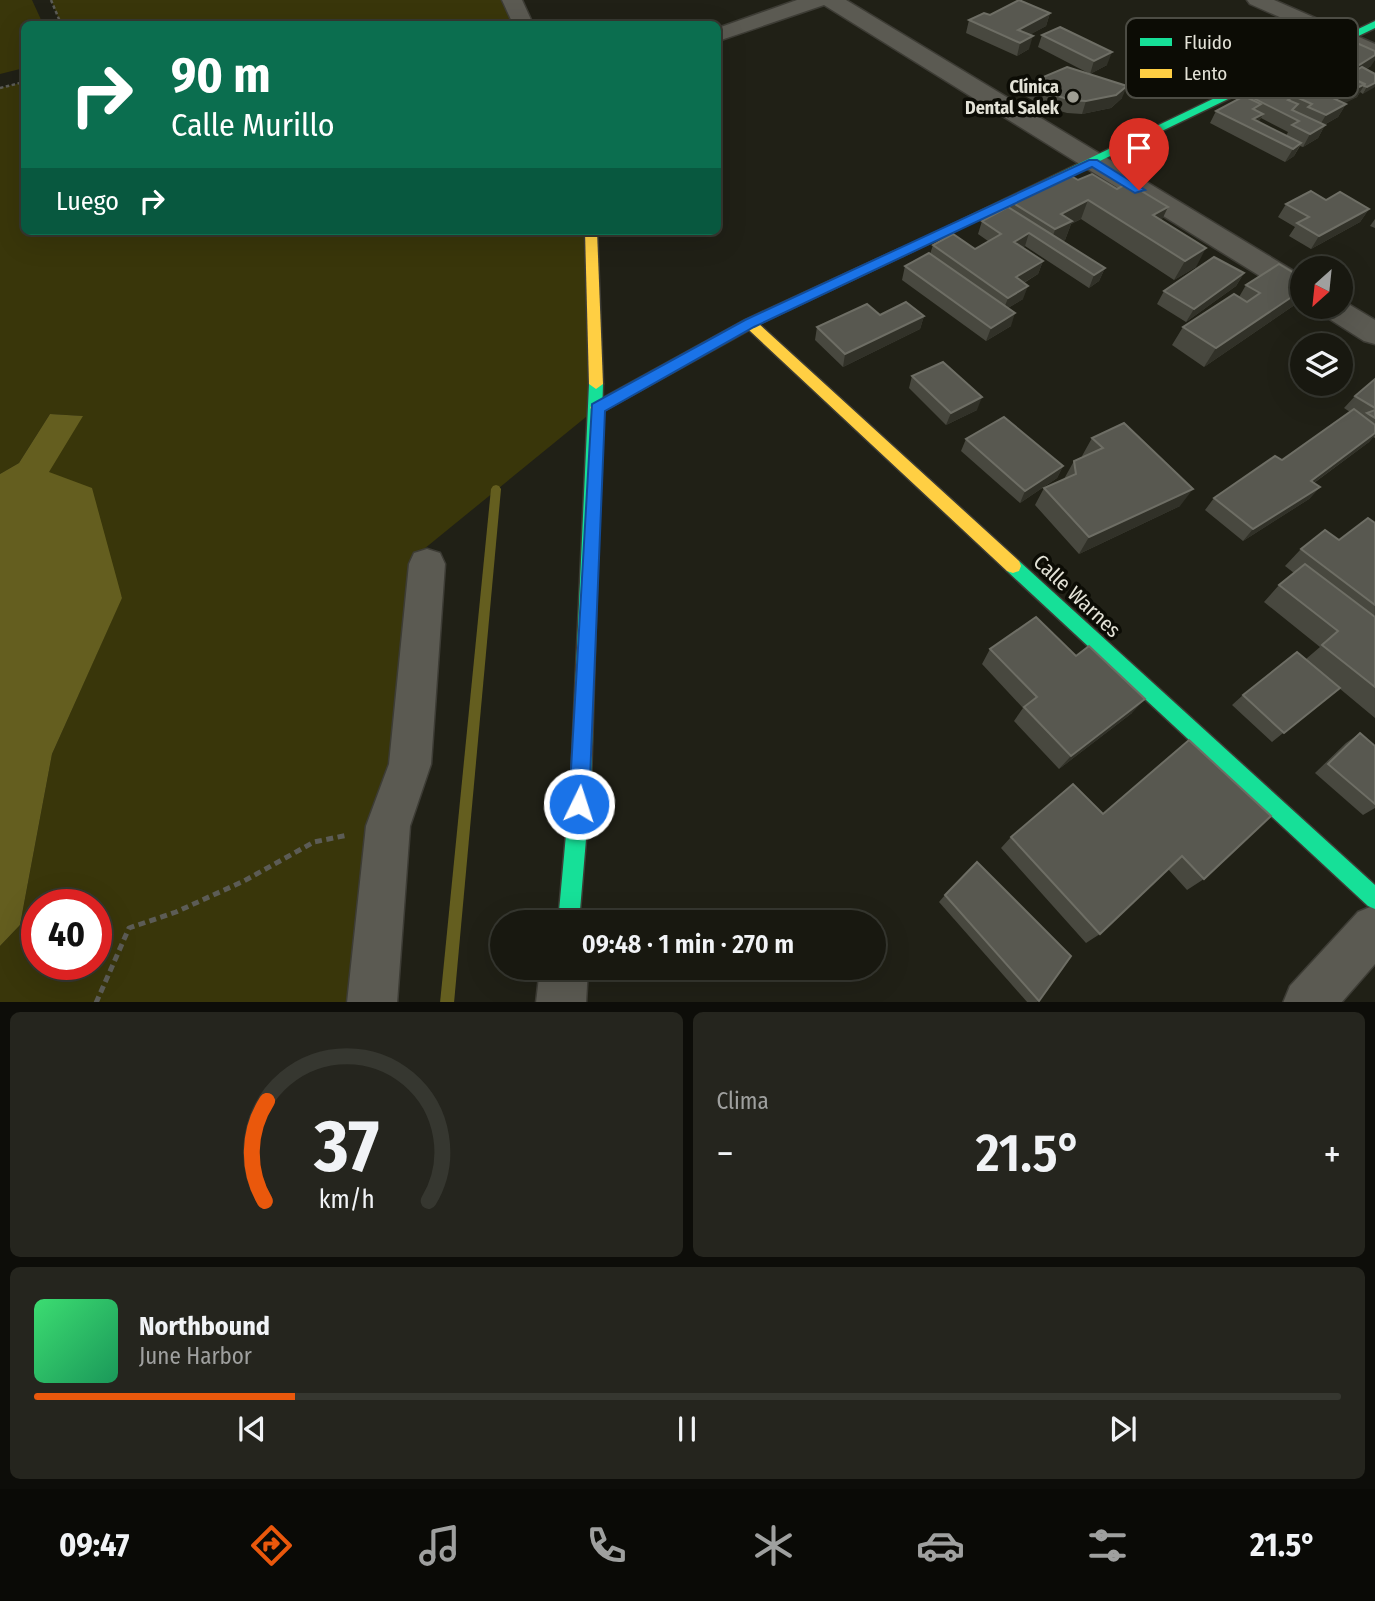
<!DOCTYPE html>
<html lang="es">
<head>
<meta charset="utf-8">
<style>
	:root { --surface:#181810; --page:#25251e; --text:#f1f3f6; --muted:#9fa09f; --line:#363730; --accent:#ea580c }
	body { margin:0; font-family:"Fira Sans Condensed",sans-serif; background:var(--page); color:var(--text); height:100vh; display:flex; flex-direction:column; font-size:26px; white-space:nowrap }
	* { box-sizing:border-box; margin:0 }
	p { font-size:23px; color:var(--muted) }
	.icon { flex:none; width:38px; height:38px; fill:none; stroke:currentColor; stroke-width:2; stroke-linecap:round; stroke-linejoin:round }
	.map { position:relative; height:1002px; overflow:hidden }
	.side { display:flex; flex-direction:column; gap:10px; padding:10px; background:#0d0d09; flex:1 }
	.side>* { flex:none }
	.top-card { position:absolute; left:21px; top:21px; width:700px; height:214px; border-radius:10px; box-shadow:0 7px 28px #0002,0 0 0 2px var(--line); background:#0b6e4f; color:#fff; overflow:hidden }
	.needle { width:46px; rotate:207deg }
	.controls { position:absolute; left:1290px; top:256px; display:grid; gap:14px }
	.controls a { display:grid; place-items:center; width:63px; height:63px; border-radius:50%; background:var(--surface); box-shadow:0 7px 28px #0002,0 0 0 2px var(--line); font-size:35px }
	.speed { position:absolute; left:21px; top:889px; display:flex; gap:14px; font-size:35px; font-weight:700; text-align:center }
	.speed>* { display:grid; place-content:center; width:91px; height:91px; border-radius:50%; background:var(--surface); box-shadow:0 7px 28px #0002,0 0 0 2px var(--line); line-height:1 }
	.speed .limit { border:10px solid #d22; background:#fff; color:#111 }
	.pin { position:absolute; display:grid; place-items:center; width:60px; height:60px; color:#fff; margin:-72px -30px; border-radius:50% 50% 50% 0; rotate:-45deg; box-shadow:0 0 7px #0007 }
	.pin .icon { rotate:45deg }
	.me { position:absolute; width:77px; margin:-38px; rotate:4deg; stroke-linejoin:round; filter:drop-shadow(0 0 5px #0008) }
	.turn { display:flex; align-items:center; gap:24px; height:147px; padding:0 35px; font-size:32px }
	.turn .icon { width:91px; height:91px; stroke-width:2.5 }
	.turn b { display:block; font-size:49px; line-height:60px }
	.then { display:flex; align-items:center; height:66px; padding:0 35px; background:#0003; gap:14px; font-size:26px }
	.big { font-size:52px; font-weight:600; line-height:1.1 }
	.side .card { flex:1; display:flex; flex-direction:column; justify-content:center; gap:10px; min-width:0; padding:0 24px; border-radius:10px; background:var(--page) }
	.side .dial { align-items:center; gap:0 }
	.dial svg { height:182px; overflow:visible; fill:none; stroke:var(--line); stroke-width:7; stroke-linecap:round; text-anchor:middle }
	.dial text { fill:var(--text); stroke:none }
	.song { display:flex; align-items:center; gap:21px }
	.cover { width:84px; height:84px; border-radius:10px; background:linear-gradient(135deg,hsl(140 70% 55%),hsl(150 70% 35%)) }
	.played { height:7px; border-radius:4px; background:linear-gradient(90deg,var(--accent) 20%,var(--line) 20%) }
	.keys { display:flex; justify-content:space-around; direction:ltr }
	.heat { display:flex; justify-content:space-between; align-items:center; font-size:38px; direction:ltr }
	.side .tiles { flex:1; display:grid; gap:10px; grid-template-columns:1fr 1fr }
	.card:last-child { grid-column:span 2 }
	.trip { position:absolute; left:490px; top:910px; width:396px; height:70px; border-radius:35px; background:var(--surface); box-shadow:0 7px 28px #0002,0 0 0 2px var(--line); font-weight:600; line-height:70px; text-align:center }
	.menu { display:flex; height:112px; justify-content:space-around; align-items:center; background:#0a0a06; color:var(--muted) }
	.menu .icon { width:49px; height:49px }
	.menu .on { color:var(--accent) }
	.menu b { font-size:32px; color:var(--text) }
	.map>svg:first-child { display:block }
	.green { fill:#39360a; fill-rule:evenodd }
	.water { fill:#645e1f }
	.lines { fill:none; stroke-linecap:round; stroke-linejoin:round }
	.stream { fill:#645e1f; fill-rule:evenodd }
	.street-casing { stroke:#3d3c35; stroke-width:3 }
	.fast-casing { stroke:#3d3c35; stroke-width:3 }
	.slow-casing { stroke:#3d3c35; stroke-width:3 }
	.path-far1 { stroke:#5c5c56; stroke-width:2.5; stroke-dasharray:3.5 2.5; stroke-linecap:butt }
	.path { stroke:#5c5c56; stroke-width:5; stroke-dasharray:7 4.5; stroke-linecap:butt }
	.street { fill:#5b5a52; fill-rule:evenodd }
	.fast { fill:#16e098; fill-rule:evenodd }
	.slow { fill:#ffcf43; fill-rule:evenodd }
	.wall { fill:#48483f; fill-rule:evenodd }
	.shaded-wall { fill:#313128 }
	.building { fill:#585850; stroke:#6e6e65; stroke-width:2 }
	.route { fill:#1a73e8; stroke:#114b97; stroke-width:2 }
	.poi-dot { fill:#9f9e93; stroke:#0c0c05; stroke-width:2.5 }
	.labels { text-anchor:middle; stroke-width:7; stroke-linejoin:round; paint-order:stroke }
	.far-poi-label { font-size:18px; font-weight:bold; fill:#e3e2d7; stroke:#0c0c05; text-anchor:end }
	.street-label { font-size:21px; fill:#e3e2d7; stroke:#0c0c05 }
	.key { fill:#0c0c05; stroke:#4c4c44; stroke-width:2 }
	.key-label { font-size:19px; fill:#e3e2d7 }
</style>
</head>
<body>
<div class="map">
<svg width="1375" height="1003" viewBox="0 0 1375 1003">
	<rect width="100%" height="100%" fill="#202016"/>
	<g class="green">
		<path d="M0 0H32L43 24H24V68L0 74Z"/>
		<path d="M51 0H512L523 24H61Z"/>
		<path d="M24 82V231H591L597 408 424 549 410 764 372 1002H0V946L20 925 52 754 122 597 48 472 82 416 50 414 19 463 0 474V88ZM37 905H96V964H37Z"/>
	</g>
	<path class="water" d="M50 414 83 416 49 472 92 488 122 598 52 754 20 925 0 946V474L19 463Z"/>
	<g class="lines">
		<path class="stream" d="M496 485 499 486 501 489 454 1003H440L491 489 493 486Z"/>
		<g class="street-casing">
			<g id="street">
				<path d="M502 0H522L533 24H513Z"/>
				<path d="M797 0H846L1302 276V299L1292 296 824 5 718 41V28Z"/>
				<path d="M1247 0H1274L1375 44V59L1250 4Z"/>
				<path d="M1340 299 1375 320V344L1364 341 1320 313 1315 306H1340Z"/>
				<path d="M427 549 440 553 445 564 431 764 410 826 397 1003H347L366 826 389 764 409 564 414 553Z"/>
				<path d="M1375 905V964L1341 1003H1283L1290 986 1358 912Z"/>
				<path d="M540 968H588L586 1003H536Z"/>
			</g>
		</g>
		<g class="fast-casing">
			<g id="fast">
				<path d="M1375 21V28L903 256 899 257 893 253Z"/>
				<path d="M596 379 603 384 591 780 579 922H558L571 780 589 384Z"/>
				<path d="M1013 559 1019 561 1375 885V909L1368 906 1007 571 1005 566 1007 561Z"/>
			</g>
		</g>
		<g class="slow-casing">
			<g id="slow">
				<path d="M585 231H597L603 384 596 389 589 384Z"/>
				<path d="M899 249 905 253 903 256 759 324 1019 561 1021 566 1019 571 1013 573 1007 571 749 330 602 412 597 413 590 408 592 404 745 320Z"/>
			</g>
		</g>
		<g class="path-far1">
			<path d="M51 0 61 24"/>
			<path d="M0 88 24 82"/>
		</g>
		<path class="path" d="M96 1003 129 928 176 912 244 881 314 842 348 835"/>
		<use href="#street" class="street"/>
		<use href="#fast" class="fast"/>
		<use href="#slow" class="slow"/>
	</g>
	<g class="wall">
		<path d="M1050 13 1046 26 1029 35V49L1017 56 966 33 969 20 990 15Z"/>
		<path d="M1042 35 1107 65 1090 74 1038 47Z"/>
		<path d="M1321 56 1371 66 1366 69 1375 74 1363 94 1360 92 1357 97 1344 103 1346 104 1338 117 1324 125H1325L1318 138 1303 147 1300 146 1294 156 1285 162 1210 123 1216 111 1248 98 1249 96 1286 77 1288 72 1317 62ZM1261 118 1288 132 1286 136 1258 122Z"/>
		<path d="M1029 83 1122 98 1111 108 1082 114 1067 113 1043 106 1025 96Z"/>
		<path d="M1078 180 1161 221 1196 267 1174 280 1081 219 1071 224 1065 240 1063 241 1105 268 1099 281 1089 288 1025 246 1022 248 1043 261 1038 274 1024 283 1023 299 1008 308 1011 326 986 341 902 280 905 266 930 254 933 245 975 249 988 241 978 234 982 221 1008 207 1010 201Z"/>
		<path d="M1326 200 1369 209 1360 222 1311 249 1289 236 1295 227 1278 217 1286 204Z"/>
		<path d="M1375 219V228L1370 226Z"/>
		<path d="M1244 273 1236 286 1186 322 1157 304 1164 291Z"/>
		<path d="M1246 285 1299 302 1204 367 1172 345 1183 327 1239 297Z"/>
		<path d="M880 315 924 316 920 329 843 367 815 340 817 327Z"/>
		<path d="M912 376 977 410 946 425 909 388Z"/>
		<path d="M1375 379V438L1373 437 1369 442 1314 483 1320 487 1309 499 1243 541 1205 510 1214 498 1282 460 1350 412 1344 408 1355 396Z"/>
		<path d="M1092 438 1180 506 1079 554 1035 505 1044 488 1064 479 1074 461 1084 457 1082 456Z"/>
		<path d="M966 439 1063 466 1057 478 1020 503 961 451Z"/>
		<path d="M1375 523V718L1339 688 1272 742 1232 705 1243 695 1306 659 1320 647 1264 602 1279 585 1294 573 1285 566 1301 549 1339 540Z"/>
		<path d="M990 649 1132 713 1059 769 1014 721 1023 708 982 664Z"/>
		<path d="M1360 733 1375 746V808L1363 815 1315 773 1346 743Z"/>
		<path d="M1189 740 1204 879 1187 890 1168 869 1100 934 1086 943 1001 848 1011 837 1103 814Z"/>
		<path d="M945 895 1039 1001 1035 1003H1028L939 902Z"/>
	</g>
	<g class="shaded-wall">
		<path d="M1050 13 1046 26 1017 42 1018 30Z"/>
		<path d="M1033 36 1029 49 1017 56 1020 43Z"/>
		<path d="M1112 52 1107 65 1090 74 1094 61Z"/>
		<path d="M1375 55V60L1371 66 1343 82 1351 70Z"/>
		<path d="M1375 83V87L1363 94 1367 87Z"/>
		<path d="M1365 84 1357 97 1332 110 1339 97Z"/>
		<path d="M1127 86 1122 98 1111 108 1082 114 1086 101Z"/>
		<path d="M1346 104 1338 117 1318 128 1326 115Z"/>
		<path d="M1263 114 1256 127 1253 119Z"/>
		<path d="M1325 125 1318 138 1303 147 1310 134Z"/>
		<path d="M1301 143 1294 156 1285 162 1293 149Z"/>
		<path d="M1088 200 1081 219 1071 224 1065 240 1051 247 1049 246 1061 214Z"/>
		<path d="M1168 207 1159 226 1153 215Z"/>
		<path d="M1369 209 1360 222 1311 249 1319 236Z"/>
		<path d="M1029 233 1025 246 1009 255 1014 242Z"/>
		<path d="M1206 248 1196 267 1174 280 1185 261Z"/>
		<path d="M1043 261 1038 274 1011 290 1016 277Z"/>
		<path d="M1105 268 1099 281 1089 288 1094 275Z"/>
		<path d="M1244 273 1236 286 1186 322 1194 309Z"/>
		<path d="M1028 286 1023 299 1003 311 1008 298Z"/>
		<path d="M1302 290V298L1299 302 1204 367 1216 348Z"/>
		<path d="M1015 313 1011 326 986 341 991 328Z"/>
		<path d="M924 316 920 329 843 367 845 354Z"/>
		<path d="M982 397 977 410 946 425 951 413Z"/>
		<path d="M1375 433V435L1369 442 1300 493 1311 481Z"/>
		<path d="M1063 466 1057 478 1020 503 1025 491Z"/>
		<path d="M1320 487 1309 499 1243 541 1253 529Z"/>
		<path d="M1193 489 1180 506 1079 554 1089 537Z"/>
		<path d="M1145 699 1132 713 1059 769 1071 756Z"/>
	</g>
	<g class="building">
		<path d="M1019 0 1050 13 1018 30 1033 36 1020 43 969 20 984 13 990 15Z"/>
		<path d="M1060 27 1112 52 1094 61 1042 35Z"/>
		<path d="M1350 40 1375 51V55L1351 70 1321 56Z"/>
		<path d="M1314 60 1365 84 1339 97 1288 72Z"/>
		<path d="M1067 67 1127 86 1116 95 1086 101 1071 100 1048 93 1029 83Z"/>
		<path d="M1362 67 1375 74V83L1367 87 1364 86 1365 84 1347 76Z"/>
		<path d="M1283 75 1346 104 1326 115 1308 107 1312 104 1294 96 1288 100 1298 104 1292 110 1325 125 1310 134 1292 125 1299 121 1249 96Z"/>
		<path d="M1244 96 1261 104 1253 109 1263 114 1253 119 1301 143 1293 149 1216 111Z"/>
		<path d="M1066 173 1078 180 1092 174 1117 189 1128 183 1168 207 1153 215 1206 248 1185 261 1088 200 1061 214 1072 221 1055 229 1010 201Z"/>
		<path d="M1311 191 1326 200 1340 192 1369 209 1319 236 1297 223 1309 217 1286 204Z"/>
		<path d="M1008 207 1105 268 1094 275 1029 233 1014 242 1043 261 1016 277 1028 286 1008 298 933 245 953 234 975 249 1001 234 982 221Z"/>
		<path d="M929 253 1015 313 991 328 905 266Z"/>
		<path d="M1214 257 1244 273 1194 309 1164 291Z"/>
		<path d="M1279 264 1302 278V290L1216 348 1183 327 1234 294 1247 302 1260 293 1246 285Z"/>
		<path d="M906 302 924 316 845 354 817 327 867 304 880 315Z"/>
		<path d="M943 362 982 397 951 413 912 376Z"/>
		<path d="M1375 379V408L1355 396Z"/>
		<path d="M1354 409 1375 425V433L1311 481 1320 487 1253 529 1214 498 1275 456 1282 460Z"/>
		<path d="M1375 410V418L1367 413Z"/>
		<path d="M1004 417 1063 466 1025 491 966 439Z"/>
		<path d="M1124 423 1193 489 1089 537 1044 488 1076 474 1074 461 1103 448 1092 438Z"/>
		<path d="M1368 518 1375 523V605L1301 549 1325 530 1339 540Z"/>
		<path d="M1305 564 1375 617V687L1322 645 1338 631 1279 585Z"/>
		<path d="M1036 617 1076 656 1089 646 1145 699 1071 756 1024 707 1037 697 990 649Z"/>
		<path d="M1297 652 1340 688 1284 733 1243 695Z"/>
		<path d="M1360 733 1375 746V804L1328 764Z"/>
		<path d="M1189 740 1271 816 1204 879 1182 856 1100 934 1011 837 1073 784 1103 814Z"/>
		<path d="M977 862 1071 956 1039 1001 945 895Z"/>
	</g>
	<path class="route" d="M1089 160H1097L1145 190 1135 193 1092 167 754 327 605 411 589 804 586 811 579 813 572 811 569 804 592 404 745 320Z"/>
	<circle class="poi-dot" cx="1073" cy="97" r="7"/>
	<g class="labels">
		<g class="far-poi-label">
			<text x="1059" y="93">Clínica<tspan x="1059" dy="21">Dental Salek</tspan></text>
		</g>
		<g class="street-label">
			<text transform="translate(1077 596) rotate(43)" y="7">Calle Warnes</text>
		</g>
	</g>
	<rect x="1126" y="18" width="232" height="80" rx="10" class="key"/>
	<rect x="1140" y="38" width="32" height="8" fill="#16e098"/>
	<rect x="1140" y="69" width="32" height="9" fill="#ffcf43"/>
	<g class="key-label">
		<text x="1184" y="49">Fluido</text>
		<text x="1184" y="80">Lento</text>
	</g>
</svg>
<div class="controls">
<a><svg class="needle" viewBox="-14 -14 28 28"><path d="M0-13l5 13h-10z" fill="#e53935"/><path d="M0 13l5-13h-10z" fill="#9fa09f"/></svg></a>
<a><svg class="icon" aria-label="layers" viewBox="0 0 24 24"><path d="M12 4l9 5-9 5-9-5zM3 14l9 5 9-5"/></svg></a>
</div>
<div class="speed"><div class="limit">40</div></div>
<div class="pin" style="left:1139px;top:190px;background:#d93025"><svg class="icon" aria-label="arrive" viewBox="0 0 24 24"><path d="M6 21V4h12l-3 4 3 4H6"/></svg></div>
<svg class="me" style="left:579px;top:804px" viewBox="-20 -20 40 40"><circle r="17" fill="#1a73e8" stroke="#fff" stroke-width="3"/><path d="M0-11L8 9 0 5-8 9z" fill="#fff"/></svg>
<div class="trip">09:48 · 1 min · 270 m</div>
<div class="top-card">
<div class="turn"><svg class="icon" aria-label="right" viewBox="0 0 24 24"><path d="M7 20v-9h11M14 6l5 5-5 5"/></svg><div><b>90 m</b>Calle Murillo</div></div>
<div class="then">Luego<svg class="icon" aria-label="right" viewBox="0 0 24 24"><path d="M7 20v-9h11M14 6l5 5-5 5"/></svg></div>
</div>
</div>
<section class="side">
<div class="tiles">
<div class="card dial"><svg viewBox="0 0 100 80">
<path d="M14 69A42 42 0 1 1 86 69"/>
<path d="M14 69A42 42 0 0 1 15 25" stroke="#ea580c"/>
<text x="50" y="56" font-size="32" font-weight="700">37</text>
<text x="50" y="72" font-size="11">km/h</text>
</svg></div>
<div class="card"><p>Clima</p>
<div class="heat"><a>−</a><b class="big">21.5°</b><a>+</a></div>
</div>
<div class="card">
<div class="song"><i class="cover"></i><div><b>Northbound</b><p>June Harbor</p></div></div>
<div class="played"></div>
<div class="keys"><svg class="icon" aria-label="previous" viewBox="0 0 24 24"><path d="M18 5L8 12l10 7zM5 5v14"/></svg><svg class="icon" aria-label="pause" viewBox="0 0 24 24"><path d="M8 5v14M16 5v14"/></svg><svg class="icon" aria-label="next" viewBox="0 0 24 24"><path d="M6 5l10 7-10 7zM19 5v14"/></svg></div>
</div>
</div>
</section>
<nav class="menu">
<b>09:47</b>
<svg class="icon on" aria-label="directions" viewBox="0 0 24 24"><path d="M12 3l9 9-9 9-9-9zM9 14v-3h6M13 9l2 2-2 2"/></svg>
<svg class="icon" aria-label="music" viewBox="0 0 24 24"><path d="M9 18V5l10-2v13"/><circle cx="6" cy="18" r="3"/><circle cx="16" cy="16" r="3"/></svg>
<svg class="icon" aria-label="phone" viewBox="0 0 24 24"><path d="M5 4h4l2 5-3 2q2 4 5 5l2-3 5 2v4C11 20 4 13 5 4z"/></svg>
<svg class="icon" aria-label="climate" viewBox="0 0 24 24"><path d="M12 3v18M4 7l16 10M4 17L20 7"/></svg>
<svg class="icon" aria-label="car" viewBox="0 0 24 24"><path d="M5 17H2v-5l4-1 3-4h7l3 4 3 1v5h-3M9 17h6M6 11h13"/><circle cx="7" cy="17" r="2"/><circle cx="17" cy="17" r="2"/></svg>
<svg class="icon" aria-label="filters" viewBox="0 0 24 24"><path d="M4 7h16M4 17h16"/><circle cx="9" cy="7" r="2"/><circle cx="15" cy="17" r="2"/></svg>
<b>21.5°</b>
</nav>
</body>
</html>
